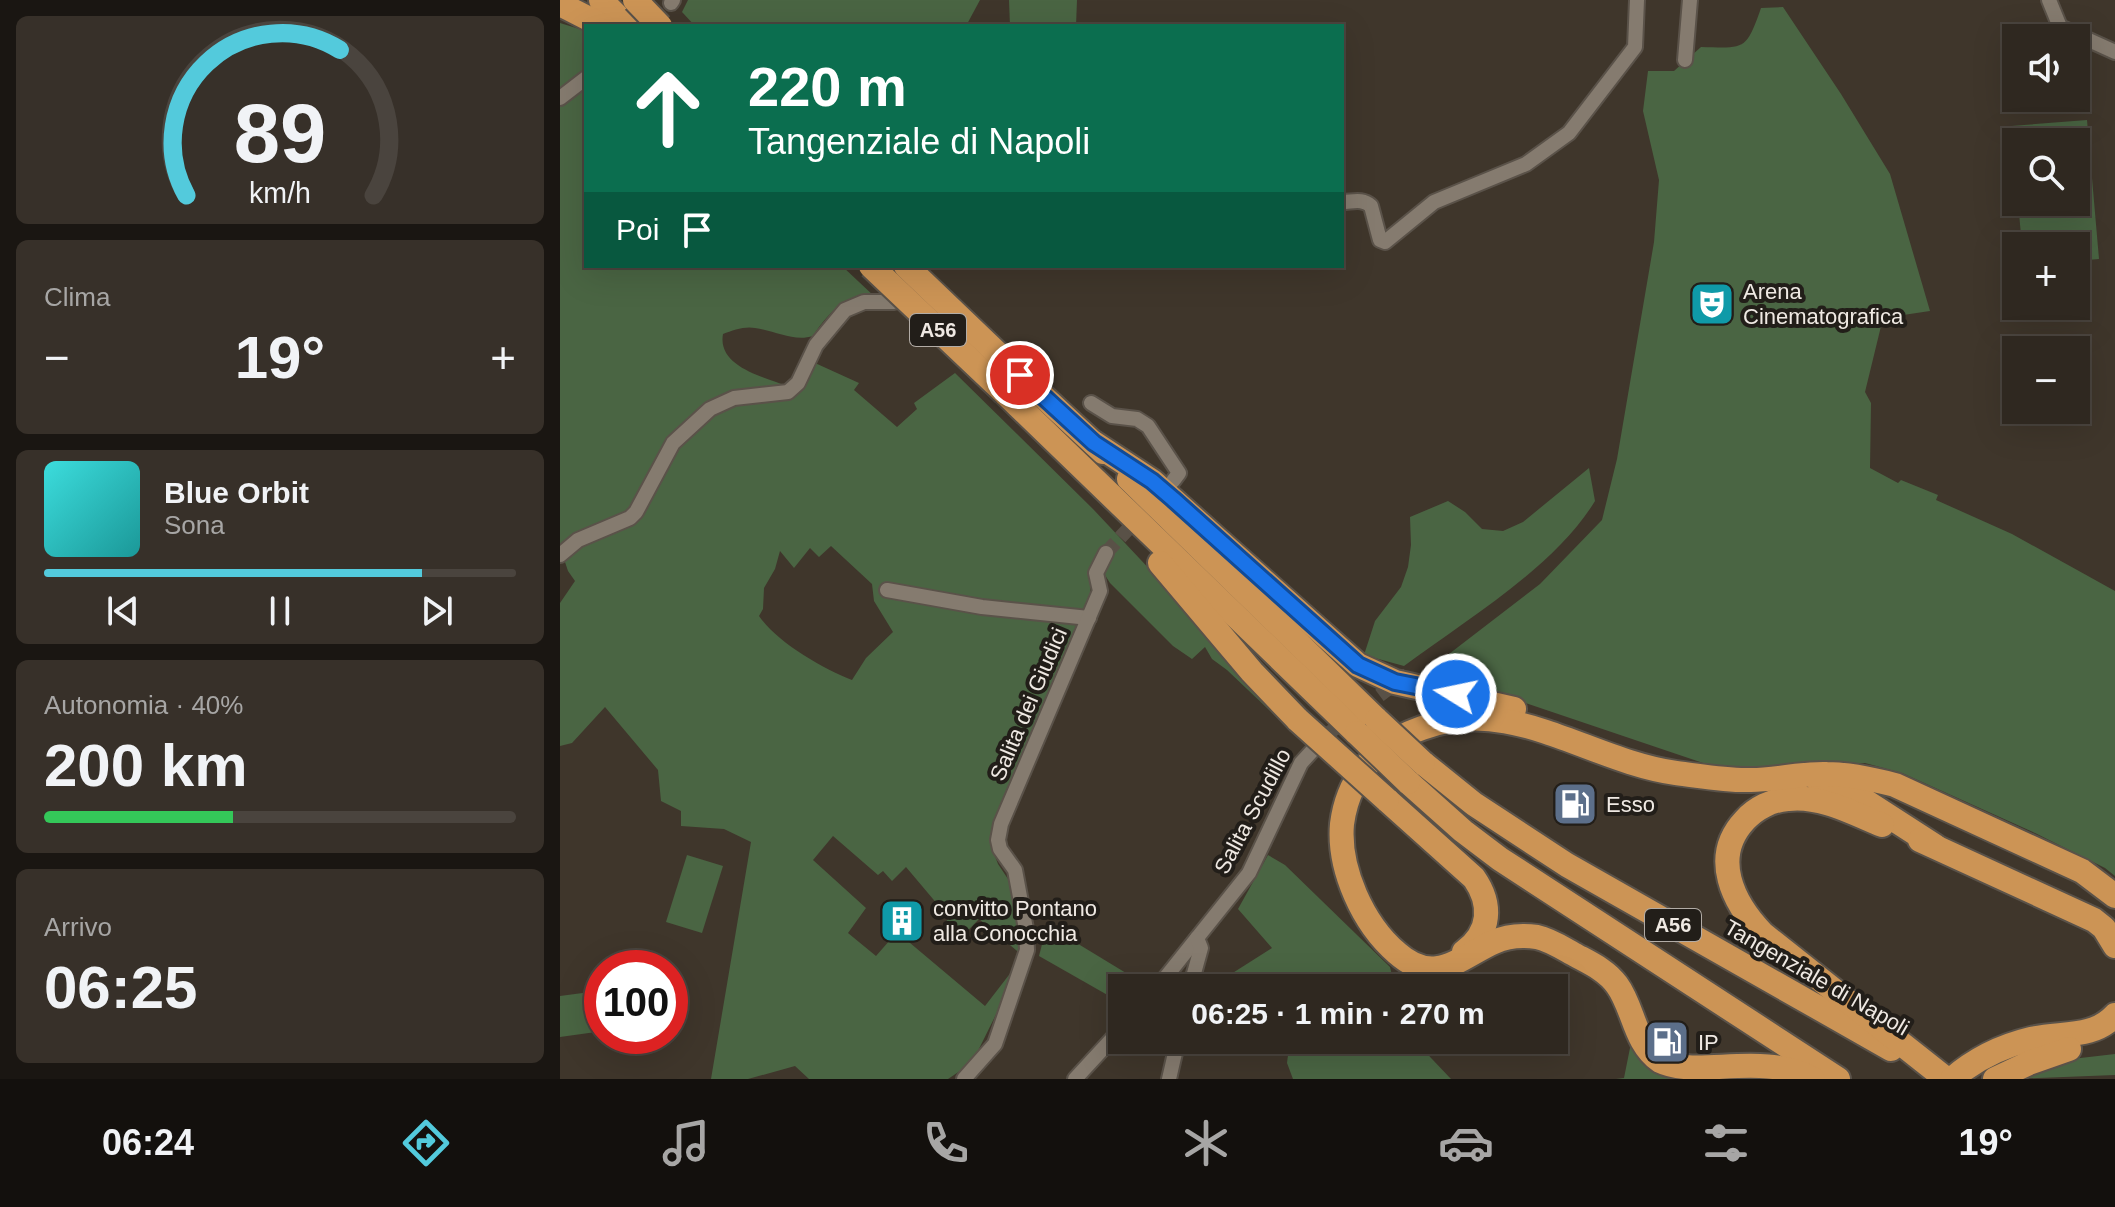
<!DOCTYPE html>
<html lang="it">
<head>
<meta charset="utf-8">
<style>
	:root { --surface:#2f2820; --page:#373029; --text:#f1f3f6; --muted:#a7a6a5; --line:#4a443e; --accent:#53cadc }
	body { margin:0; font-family:Arial,sans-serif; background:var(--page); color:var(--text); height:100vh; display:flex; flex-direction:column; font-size:30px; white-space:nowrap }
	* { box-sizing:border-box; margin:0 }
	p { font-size:26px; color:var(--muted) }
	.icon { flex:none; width:44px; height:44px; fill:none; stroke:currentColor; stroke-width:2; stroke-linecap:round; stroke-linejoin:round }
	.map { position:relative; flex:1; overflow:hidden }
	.details { display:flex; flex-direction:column; gap:16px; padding:16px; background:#1a1612; width:560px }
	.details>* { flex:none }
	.guide { position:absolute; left:24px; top:24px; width:760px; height:244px; border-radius:0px; box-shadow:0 8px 32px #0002,0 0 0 2px var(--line); background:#0b6e4f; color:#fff; overflow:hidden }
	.buttons { position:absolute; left:1442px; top:24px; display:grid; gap:16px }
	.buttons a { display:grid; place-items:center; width:88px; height:88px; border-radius:0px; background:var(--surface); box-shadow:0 8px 32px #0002,0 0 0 2px var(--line); font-size:40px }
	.speed { position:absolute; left:24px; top:950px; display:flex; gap:16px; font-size:40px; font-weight:700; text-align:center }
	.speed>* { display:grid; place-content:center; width:104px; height:104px; border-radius:50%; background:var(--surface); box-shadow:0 8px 32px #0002,0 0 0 2px var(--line); line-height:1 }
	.speed .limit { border:12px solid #d22; background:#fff; color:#111 }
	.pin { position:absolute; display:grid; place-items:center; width:68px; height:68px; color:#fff; margin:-34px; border:4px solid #fff; border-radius:50%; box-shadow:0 2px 8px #0007 }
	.me { position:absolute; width:88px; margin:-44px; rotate:280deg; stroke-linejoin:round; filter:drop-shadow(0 0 6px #0008) }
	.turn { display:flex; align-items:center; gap:28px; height:168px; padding:0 32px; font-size:36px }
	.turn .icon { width:104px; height:104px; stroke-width:2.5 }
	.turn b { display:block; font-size:56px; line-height:68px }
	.then { display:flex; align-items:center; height:76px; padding:0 32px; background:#0003; gap:16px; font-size:30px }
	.big { font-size:60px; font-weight:600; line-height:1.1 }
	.details .tile { flex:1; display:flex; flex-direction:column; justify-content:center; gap:12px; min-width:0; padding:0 28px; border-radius:12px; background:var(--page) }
	.details .dial { align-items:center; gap:0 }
	.dial svg { height:208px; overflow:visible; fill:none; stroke:var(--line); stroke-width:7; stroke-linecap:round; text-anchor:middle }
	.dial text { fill:var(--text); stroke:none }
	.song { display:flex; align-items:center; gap:24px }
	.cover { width:96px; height:96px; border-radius:12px; background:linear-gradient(135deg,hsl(180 70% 55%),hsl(180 70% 35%)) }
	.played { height:8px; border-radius:4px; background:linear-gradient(90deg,var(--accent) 80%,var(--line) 80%) }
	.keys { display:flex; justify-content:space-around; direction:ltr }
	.heat { display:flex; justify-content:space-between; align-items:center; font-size:44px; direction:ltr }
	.charge { height:12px; border-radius:6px; background:linear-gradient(90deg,#34c759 40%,var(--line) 0) }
	.trip { position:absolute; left:548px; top:974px; width:460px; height:80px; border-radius:0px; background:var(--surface); box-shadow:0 8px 32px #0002,0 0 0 2px var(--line); font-weight:600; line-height:80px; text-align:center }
	.tabs { display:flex; height:128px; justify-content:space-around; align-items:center; background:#13100d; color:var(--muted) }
	.tabs .icon { width:56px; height:56px }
	.tabs .selected { color:var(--accent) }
	.tabs b { font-size:36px; color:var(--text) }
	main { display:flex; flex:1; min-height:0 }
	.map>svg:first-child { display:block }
	.green { fill:#4a6543; fill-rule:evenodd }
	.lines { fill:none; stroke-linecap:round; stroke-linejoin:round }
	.minor-tunnel { stroke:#595147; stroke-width:14; stroke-dasharray:14 7; stroke-linecap:butt }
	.minor-casing { stroke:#5a5249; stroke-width:18 }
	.motorway-casing { stroke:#5a5249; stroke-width:28 }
	.minor { stroke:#857b6f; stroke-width:14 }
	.motorway { stroke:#cc9455; stroke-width:24 }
	.motorway-bridge-casing { stroke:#5a5249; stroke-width:28; stroke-linecap:butt }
	.motorway-bridge { stroke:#cc9455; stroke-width:24 }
	.route-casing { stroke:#114b97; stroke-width:20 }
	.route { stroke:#1a73e8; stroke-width:14 }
	.labels { text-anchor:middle; stroke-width:8; stroke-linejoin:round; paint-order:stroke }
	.shield { fill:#221e19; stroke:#b2aca6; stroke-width:2 }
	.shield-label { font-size:20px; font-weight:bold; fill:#efe9e3 }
	.poi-label { font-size:22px; fill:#efe9e3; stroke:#221e19; text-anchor:start }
	.street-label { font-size:22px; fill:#efe9e3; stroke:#221e19 }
</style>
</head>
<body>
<main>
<section class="details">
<div class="tile dial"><svg viewBox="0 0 100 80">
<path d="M14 69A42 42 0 1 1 86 69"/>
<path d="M14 69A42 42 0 0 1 73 13" stroke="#53cadc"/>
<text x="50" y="56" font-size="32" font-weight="700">89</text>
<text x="50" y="72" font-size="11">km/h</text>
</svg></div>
<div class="tile"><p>Clima</p>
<div class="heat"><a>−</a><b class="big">19°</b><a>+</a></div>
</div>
<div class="tile">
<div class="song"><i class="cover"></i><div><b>Blue Orbit</b><p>Sona</p></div></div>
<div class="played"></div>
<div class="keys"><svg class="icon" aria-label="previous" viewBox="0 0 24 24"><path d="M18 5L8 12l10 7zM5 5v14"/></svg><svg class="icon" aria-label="pause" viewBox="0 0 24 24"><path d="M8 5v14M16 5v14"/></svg><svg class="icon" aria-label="next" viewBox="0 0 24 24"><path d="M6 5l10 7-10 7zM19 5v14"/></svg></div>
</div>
<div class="tile"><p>Autonomia · 40%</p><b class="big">200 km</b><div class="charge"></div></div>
<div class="tile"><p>Arrivo</p><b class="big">06:25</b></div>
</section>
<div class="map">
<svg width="1555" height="1079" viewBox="0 0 1555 1079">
	<rect width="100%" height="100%" fill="#3f362b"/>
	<g class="green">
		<path d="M128 0H420L406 26H135L122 12Z"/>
		<path d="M449 0H517L516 26H450Z"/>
		<path d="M1223 7 1281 94 1330 174 1370 311 1323 318 1305 392 1311 403 1310 468 1338 483 1341 480 1378 495 1376 500 1452 534 1555 591V876L1545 868 1475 833 1342 773 1305 763 1187 772 1149 765 936 693 859 677 980 584 1042 520 1057 459 1094 242 1099 180 1083 111 1088 71H1114L1141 47C1185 48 1186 51 1201 8Z"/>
		<path d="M0 23 26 31V266H282L315 297C283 298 271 309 253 336 234 342 215 331 195 328 185 326 173 330 163 334 157 367 204 377 227 386L153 402 113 432 67 515 7 539 0 546Z"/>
		<path d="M1527 120 1539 259 1516 261V246H1462L1458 202H1516V142H1456V181L1451 126Z"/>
		<path d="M255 363 299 383 294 390 337 427 357 409 354 403 395 373 533 509 749 739 745 744 667 670 652 659 645 647 632 659 613 646 550 583 543 572 553 556 544 548 531 569 530 601 439 814 430 843 438 864 450 882 463 956 419 919 396 943 380 929 389 918 346 867 332 881 323 871 318 875 273 836 253 860 306 908 288 933 316 956 337 932 425 1006 452 971 457 972 412 1063 388 1079H249L235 1066 188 1079H151L191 842 164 829 121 826V811L101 801 98 770 45 707 12 743 0 746V603L15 581 8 571 4 559 21 546 72 521 113 453 149 415 167 405 225 399 238 394ZM271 546 312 584 314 601 333 632 306 658 292 680C262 668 218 643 199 616L203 609 204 588 215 569 220 551 234 568 250 548 259 557Z"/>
		<path d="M1029 468 1035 501C995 567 906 620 844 666L804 655 815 621 841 587 848 567 851 545 850 517 888 501 905 512 922 529 943 531 963 522Z"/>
		<path d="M127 855 163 866 142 933 106 922Z"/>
		<path d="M708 855 725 865 830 967 835 988H649L712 948 678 909Z"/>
		<path d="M487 925 566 973 551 997 479 956Z"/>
		<path d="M30 992 36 1032 0 1037V996Z"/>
		<path d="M1072 1038 1143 1077 1158 1079H1056L1064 1078Z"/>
		<path d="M730 1040H854L891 1079H733L727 1063Z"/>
		<path d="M1555 1054V1075L1450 1079 1503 1060Z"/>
	</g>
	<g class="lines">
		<g class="minor-tunnel">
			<path d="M546 553 581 515"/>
			<path d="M769 733 852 671"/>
		</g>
		<g class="minor-casing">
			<g id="minor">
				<path d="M1489 0 1500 27 1555 52"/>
				<path d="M111 3 113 0"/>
				<path d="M1125 60 1130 0"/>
				<path d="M0 98 26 78"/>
				<path d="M782 202C793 202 802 198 811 206L820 240 825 242 874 202 966 164 1009 133 1075 47 1077 0"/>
				<path d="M531 403 552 416 577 419 588 426 619 473 613 481"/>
				<path d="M0 555 18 540 70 518 76 512 113 443 150 409 174 398 228 392 238 383 256 345 285 310 304 302H333L350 297"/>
				<path d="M327 590 422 607 529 618"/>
				<path d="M597 988 689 873 741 763 764 738"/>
				<path d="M630 988 641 948 637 938"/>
				<path d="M404 1079 435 1044 467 950 466 929 455 870 440 849 438 840 441 824 540 591 536 573 546 553"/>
				<path d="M515 1079 562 1028"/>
				<path d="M609 1079 618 1040"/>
			</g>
		</g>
		<g class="motorway-casing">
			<g id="motorway">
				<path d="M41 0 67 26"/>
				<path d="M0 4 43 26"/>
				<path d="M460 375 543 452"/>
				<path d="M445 393 797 733"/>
				<path d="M534 443 592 481 798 665 835 682 954 709"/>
				<path d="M569 479 817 720"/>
				<path d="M600 563 692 672 738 720"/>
				<path d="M863 763 914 804 1007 865 1331 1049"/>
				<path d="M848 782 903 831 940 859 1278 1079"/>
				<path d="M1260 785 1296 795 1375 846"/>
				<path d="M827 800 914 878C932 904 931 932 904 952"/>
				<path d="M1322 825C1293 813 1260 795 1228 799 1212 800 1196 808 1185 820 1150 857 1173 903 1203 934L1386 1079"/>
				<path d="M1360 840 1534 920 1544 928 1555 946"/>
				<path d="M1253 1079C1201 1051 1137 1079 1100 1061 1074 1043 1074 1008 1057 985 1047 971 1032 964 1017 956 1004 949 991 940 977 937 963 935 947 936 934 942 900 957 875 987 837 953 803 924 778 869 782 824 786 793 800 768 823 749 834 739 848 733 862 728 952 694 1029 761 1116 773 1141 776 1166 781 1191 780 1217 780 1241 773 1267 774 1290 774 1312 779 1335 785L1522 871 1555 896"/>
				<path d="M1392 1079C1415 1059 1442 1046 1471 1039 1501 1032 1533 1039 1555 1015"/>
				<path d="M1435 1079 1469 1063 1509 1049"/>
			</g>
		</g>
		<use href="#minor" class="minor"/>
		<use href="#motorway" class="motorway"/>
		<g class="motorway-bridge-casing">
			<g id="motorway-bridge">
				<path d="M75 0 100 26"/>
				<path d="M311 266 445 393"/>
				<path d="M346 266 460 375"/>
				<path d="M738 720 827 800"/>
				<path d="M817 720 863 763"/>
				<path d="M797 733 848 782"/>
			</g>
		</g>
		<use href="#motorway-bridge" class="motorway-bridge"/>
	</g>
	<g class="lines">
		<g class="route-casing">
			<path id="route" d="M460 375 534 443 592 481 613 499 798 665 835 682 896 694"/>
		</g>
		<use href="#route" class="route"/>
	</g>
	<defs>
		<g id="theatre-square" transform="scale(2.3)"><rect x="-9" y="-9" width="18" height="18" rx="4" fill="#0f9aa8" stroke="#221e19"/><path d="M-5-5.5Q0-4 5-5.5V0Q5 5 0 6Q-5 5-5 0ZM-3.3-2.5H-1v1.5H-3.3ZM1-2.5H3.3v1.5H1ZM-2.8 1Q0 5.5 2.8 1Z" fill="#fff"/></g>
		<g id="fuel-square" transform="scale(2.3)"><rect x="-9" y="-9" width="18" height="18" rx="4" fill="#5c6f8a" stroke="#221e19"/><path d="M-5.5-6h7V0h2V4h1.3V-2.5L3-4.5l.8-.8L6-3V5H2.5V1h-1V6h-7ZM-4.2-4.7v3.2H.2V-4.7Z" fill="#fff"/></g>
		<g id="building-square" transform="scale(2.3)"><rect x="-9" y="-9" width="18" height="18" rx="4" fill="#0f9aa8" stroke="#221e19"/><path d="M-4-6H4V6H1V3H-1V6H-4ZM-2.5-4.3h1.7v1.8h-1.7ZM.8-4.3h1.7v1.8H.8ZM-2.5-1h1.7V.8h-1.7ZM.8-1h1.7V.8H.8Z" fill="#fff"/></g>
	</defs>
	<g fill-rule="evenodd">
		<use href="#theatre-square" x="1152" y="304"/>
		<use href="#fuel-square" x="1015" y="804"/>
		<use href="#building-square" x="342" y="921"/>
		<use href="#fuel-square" x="1107" y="1042"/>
	</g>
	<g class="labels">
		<g class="shield">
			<rect x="350" y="314" width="56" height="32" rx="6"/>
			<rect x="1085" y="909" width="56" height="32" rx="6"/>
		</g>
		<g class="shield-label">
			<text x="378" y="337">A56</text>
			<text x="1113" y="932">A56</text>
		</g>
		<g class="poi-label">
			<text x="1183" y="299">Arena<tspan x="1183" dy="25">Cinematografica</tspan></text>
			<text x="1046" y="812">Esso</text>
			<text x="373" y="916">convitto Pontano<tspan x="373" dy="25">alla Conocchia</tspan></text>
			<text x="1138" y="1050">IP</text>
		</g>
		<g class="street-label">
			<text transform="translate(468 704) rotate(-67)" y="8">Salita dei Giudici</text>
			<text transform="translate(692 811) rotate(-62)" y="8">Salita Scudillo</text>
			<text transform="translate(1257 977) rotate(30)" y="8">Tangenziale di Napoli</text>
		</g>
	</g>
</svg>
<div class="buttons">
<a><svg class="icon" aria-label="sound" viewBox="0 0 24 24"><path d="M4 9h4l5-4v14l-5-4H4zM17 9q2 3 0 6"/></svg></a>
<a><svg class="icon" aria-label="search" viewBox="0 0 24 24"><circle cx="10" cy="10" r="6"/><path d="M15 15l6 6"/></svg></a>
<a>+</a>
<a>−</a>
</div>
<div class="speed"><div class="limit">100</div></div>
<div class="pin" style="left:460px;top:375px;background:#d93025"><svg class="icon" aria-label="arrive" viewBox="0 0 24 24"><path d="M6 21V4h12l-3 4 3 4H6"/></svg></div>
<svg class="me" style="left:896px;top:694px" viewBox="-20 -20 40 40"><circle r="17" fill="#1a73e8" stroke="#fff" stroke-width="3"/><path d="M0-11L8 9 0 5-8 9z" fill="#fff"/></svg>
<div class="trip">06:25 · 1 min · 270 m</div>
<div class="guide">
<div class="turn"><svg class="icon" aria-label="ahead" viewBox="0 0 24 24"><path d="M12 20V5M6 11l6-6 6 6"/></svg><div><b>220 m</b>Tangenziale di Napoli</div></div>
<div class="then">Poi<svg class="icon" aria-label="arrive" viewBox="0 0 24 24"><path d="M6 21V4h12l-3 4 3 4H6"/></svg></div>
</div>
</div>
</main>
<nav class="tabs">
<b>06:24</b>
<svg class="icon selected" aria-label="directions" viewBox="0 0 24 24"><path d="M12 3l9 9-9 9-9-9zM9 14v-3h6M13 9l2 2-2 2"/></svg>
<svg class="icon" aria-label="music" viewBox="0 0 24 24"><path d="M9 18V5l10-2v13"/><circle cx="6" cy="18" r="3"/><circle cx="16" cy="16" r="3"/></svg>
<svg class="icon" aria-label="phone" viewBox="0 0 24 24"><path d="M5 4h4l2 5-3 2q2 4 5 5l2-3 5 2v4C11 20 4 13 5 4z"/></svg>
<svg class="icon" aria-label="climate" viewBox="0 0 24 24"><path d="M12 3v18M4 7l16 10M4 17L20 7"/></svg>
<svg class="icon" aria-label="car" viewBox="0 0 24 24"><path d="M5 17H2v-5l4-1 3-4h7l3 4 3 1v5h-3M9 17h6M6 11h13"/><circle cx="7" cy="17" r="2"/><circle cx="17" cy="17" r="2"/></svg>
<svg class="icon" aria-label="filters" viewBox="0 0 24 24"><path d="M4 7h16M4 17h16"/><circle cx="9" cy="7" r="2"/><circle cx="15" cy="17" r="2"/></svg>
<b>19°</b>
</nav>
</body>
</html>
